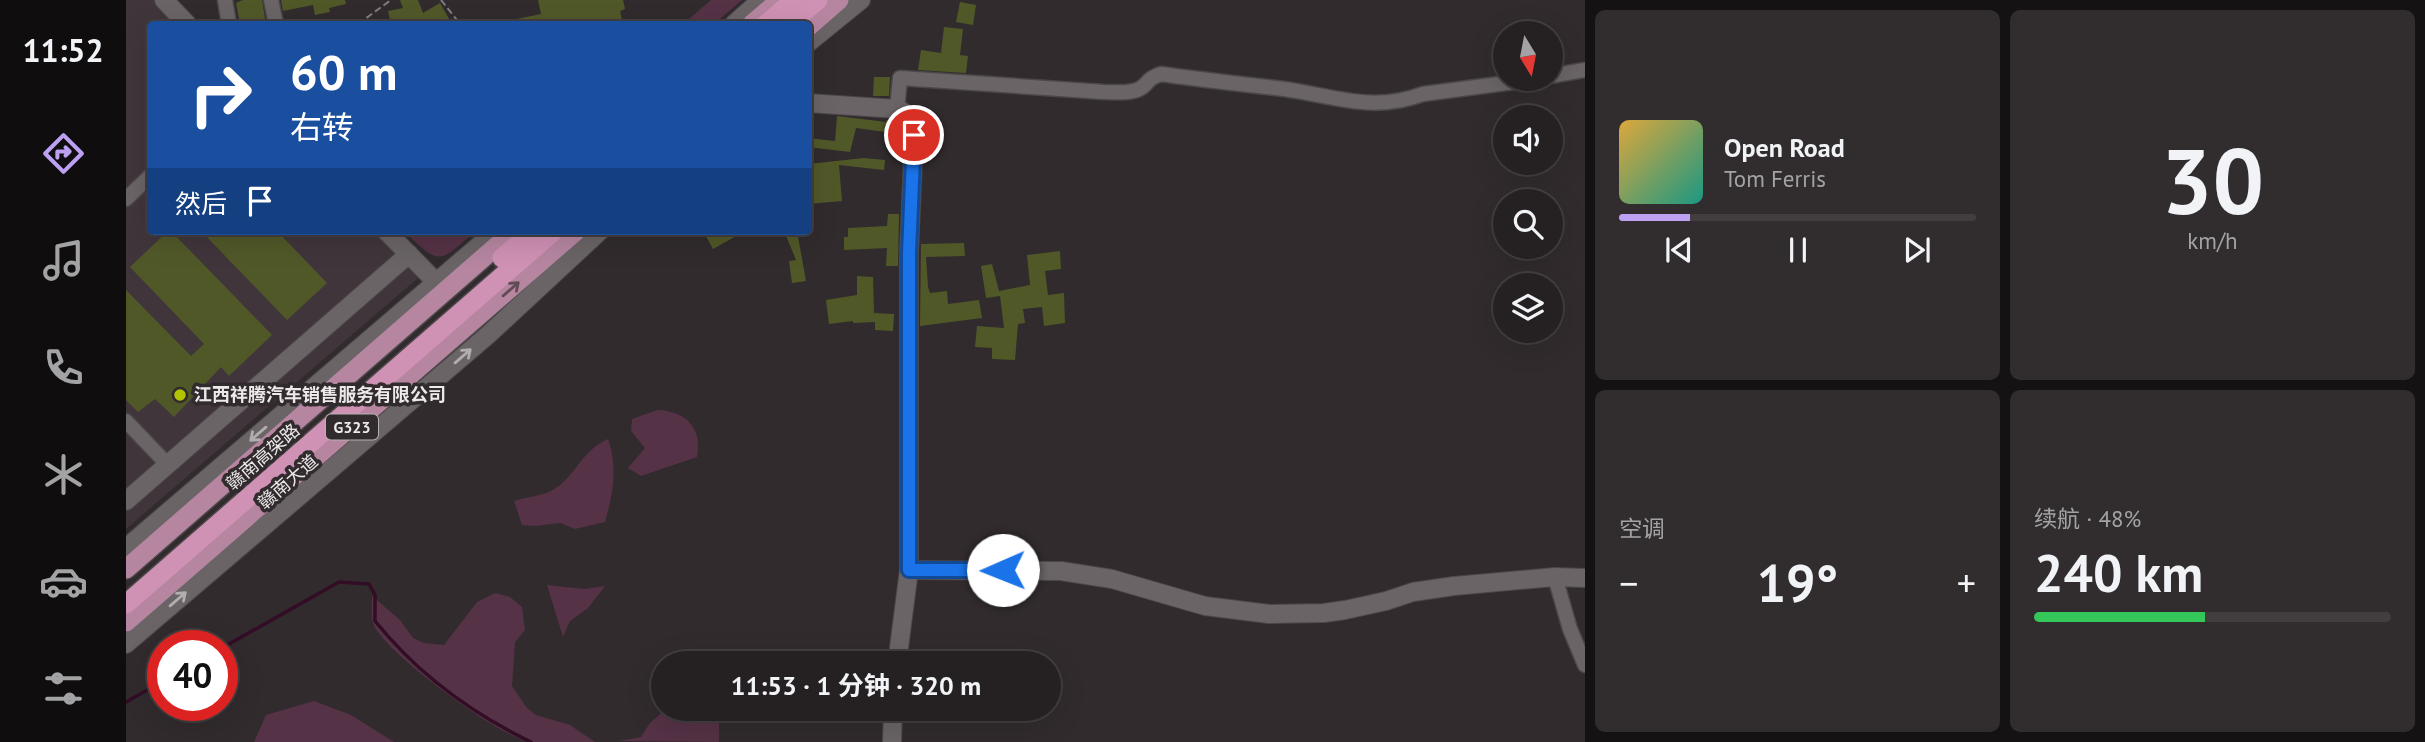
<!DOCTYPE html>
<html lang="zh">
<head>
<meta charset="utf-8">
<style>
	:root { --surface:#252022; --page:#312d2f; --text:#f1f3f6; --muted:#a3a3a5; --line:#423e40; --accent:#bca0f2 }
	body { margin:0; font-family:"PT Sans","Noto Sans SC",sans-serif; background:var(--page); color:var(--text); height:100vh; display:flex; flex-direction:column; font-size:26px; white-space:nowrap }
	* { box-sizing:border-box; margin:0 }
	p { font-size:23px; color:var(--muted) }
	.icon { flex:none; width:38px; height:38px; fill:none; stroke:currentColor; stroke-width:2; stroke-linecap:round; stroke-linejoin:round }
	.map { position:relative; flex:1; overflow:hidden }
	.side { display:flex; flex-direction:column; gap:10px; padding:10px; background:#141213; width:840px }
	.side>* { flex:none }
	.top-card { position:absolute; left:21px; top:21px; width:665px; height:214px; border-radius:7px; box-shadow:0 7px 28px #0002,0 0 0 2px var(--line); background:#1a4fa0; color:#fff; overflow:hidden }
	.needle { width:46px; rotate:170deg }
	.buttons { position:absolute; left:1367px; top:21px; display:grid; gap:14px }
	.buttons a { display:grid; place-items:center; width:70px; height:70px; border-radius:50%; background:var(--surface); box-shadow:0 7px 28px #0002,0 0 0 2px var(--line); font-size:35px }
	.speed { position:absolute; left:21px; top:630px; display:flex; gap:14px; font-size:35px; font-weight:700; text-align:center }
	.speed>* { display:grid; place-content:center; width:91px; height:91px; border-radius:50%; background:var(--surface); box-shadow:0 7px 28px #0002,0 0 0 2px var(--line); line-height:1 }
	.speed .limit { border:10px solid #d22; background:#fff; color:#111 }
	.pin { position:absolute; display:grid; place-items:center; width:60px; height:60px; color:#fff; margin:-30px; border:4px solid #fff; border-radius:50%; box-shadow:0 2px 7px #0007 }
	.me { position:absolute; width:77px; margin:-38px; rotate:269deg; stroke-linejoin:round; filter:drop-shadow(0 0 5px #0008) }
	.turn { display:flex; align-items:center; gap:24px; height:147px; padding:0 28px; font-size:32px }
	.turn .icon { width:91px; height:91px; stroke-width:2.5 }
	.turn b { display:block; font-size:49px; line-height:60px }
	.then { display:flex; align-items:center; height:66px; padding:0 28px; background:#0003; gap:14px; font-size:26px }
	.big { font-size:52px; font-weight:700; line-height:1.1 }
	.side .tile { flex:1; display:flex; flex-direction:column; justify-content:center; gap:10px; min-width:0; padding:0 24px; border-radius:10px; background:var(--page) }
	.side .dial { align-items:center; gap:0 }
	.dial b { font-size:91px; line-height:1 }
	.song { display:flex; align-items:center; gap:21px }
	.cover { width:84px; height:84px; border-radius:10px; background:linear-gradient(135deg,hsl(40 70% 55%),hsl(170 70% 35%)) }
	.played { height:7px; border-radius:4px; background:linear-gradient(90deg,var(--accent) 20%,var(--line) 20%) }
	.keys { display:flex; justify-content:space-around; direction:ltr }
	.heat { display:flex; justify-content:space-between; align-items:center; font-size:38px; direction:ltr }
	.charge { height:10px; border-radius:5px; background:linear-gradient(90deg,#34c759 48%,var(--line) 0) }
	.side .tiles { flex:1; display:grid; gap:10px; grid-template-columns:repeat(2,1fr) }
	.trip { position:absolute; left:525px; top:651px; width:410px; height:70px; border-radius:35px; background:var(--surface); box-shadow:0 7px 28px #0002,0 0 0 2px var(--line); font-weight:700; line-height:70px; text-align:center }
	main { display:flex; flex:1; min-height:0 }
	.tabs { display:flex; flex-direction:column; width:126px; justify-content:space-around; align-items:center; background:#0f0d0e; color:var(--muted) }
	.tabs .icon { width:49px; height:49px }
	.tabs .current { color:var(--accent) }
	.tabs b { font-size:32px; color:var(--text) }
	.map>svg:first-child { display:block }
	.built { fill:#40353b }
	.green { fill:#553246 }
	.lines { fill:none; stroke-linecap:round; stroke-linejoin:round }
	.stream { stroke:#330d25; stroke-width:3.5 }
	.building { fill:#515828 }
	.minor-casing { stroke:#4c4749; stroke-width:17 }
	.tertiary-casing { stroke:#4c4749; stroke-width:20 }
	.primary-casing { stroke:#4c4749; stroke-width:22 }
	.trunk-casing { stroke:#4c4749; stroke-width:22 }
	.path { stroke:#817c7f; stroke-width:2; stroke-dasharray:7 3.5; stroke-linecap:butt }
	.minor { stroke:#6a6467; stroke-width:14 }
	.tertiary { stroke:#6a6467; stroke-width:18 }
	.primary { stroke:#b686a1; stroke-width:19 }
	.trunk { stroke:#cf91b4; stroke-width:19 }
	.oneway { stroke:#604b56 }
	.oneway2 { stroke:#b2adb0 }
	.route-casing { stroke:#114b97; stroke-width:18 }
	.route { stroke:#1a73e8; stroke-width:12 }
	.poi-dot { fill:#b1c500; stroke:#312b2e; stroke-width:2.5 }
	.labels { text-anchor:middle; stroke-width:7; stroke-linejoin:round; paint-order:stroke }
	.shield { fill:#312b2e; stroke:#b5b0b2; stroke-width:2 }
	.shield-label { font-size:16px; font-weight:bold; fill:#ede9eb }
	.poi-label { font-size:18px; font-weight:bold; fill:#ede9eb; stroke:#312b2e; text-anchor:start }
	.street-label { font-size:18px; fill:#ede9eb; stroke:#312b2e }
</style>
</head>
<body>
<main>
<nav class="tabs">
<b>11:52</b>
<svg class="icon current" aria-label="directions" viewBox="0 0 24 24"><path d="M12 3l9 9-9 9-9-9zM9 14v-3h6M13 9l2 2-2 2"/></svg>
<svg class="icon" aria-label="music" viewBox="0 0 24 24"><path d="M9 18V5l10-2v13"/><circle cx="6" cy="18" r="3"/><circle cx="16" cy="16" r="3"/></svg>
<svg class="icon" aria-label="phone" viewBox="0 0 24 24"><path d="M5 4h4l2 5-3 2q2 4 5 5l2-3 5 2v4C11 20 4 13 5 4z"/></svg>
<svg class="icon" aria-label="climate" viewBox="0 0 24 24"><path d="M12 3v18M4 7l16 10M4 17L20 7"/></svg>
<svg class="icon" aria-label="car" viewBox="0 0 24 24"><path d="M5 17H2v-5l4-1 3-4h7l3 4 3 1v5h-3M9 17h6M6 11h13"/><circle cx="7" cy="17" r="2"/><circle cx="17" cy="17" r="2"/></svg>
<svg class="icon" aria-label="filters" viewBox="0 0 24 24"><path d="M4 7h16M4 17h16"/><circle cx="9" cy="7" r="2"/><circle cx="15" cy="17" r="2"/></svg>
</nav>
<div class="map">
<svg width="1459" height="742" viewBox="0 0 1459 742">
	<rect width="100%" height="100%" fill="#312b2e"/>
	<path class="built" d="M0 0H28L51 24H24V231H248L292 278 0 529Z"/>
	<g class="green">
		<path d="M585 0H616L588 24H557Z"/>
		<path d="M278 231H308L312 235 317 231H350C312 263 315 267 278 231Z"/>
		<path d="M531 410C559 411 577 427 571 457L515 476 502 468 519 448 505 431 506 419Z"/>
		<path d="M482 439C492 467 487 494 479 522L449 529 434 523 409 526 396 525 388 501C399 497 415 496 425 491 449 479 454 451 482 439Z"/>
		<path d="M421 585 458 589 479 586 462 608 444 621 437 637Z"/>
		<path d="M369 593 384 597 396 607 399 630 389 642 386 686 401 708 410 715 444 725 469 742C448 742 425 742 404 742 375 738 256 651 247 623 245 616 246 604 246 596L274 620 287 638 298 643 318 645 351 602Z"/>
		<path d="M188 701 225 715 268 742H128L140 715Z"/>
		<path d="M540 709H593V742L493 741 515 737 524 723Z"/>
	</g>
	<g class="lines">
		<g class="stream">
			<path d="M96 648 213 582 243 584 249 595V621C291 673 345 713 405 742"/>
			<path d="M0 702 37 681"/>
		</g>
	</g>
	<g class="building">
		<path d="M117 0H136L140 24H114L110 3Z"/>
		<path d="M155 0H219L220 4 203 8 204 12 189 15 187 5 157 11Z"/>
		<path d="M274 0H292L297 13 314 3 326 24H265L262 11 277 8Z"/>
		<path d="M412 0H497L499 9 494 11 497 24H386V20L415 14Z"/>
		<path d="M834 2 850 5 847 25 830 22Z"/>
		<path d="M818 27 837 29 834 55 842 56 840 73 792 70 795 50 815 53Z"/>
		<path d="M748 77H764L763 96H747Z"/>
		<path d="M711 116 760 122V120H768L773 122 771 140 758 139 759 132 730 128 724 152 682 147V138L709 141Z"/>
		<path d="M738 158 759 160 758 170 713 165 716 201 682 204V164Z"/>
		<path d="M762 214H773L772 266H760L761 248 718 250V237H722V228L761 226Z"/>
		<path d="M42 231H45L146 335 103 376 95 367 48 417 29 399 12 412 0 400V290L65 356 78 344 4 267Z"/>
		<path d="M75 231H151L201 283 161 320Z"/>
		<path d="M577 231H619L587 249Z"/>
		<path d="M658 231H671L680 281 666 283 663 261 670 260Z"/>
		<path d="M838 243 839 256 800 257 802 287 804 293 821 291 822 304 853 300 856 318 794 326 795 244Z"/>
		<path d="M934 251 935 269 919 271 922 295 938 293 939 323 918 326 916 307 897 309 899 323 892 324 889 360 866 359V348L849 347 851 326 878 328 874 296 860 298 855 266 866 264 873 291 904 285 901 255Z"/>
		<path d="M731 276 747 277 748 313 768 314 767 331 749 330V322L727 323V321L703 324 700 300 731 295Z"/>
	</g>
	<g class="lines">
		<g class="minor-casing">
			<g id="minor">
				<path d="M99 0 103 24"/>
				<path d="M145 0 150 24"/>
				<path d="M1424 76 1459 70"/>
				<path d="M771 109 774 78 978 92C989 92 1006 94 1015 88 1024 82 1020 79 1035 74 1076 80 1117 84 1158 89 1208 96 1246 113 1297 94L1411 79"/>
				<path d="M0 199 24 176"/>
				<path d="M0 421 42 465"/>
				<path d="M1429 577 1444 629 1459 665"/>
			</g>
		</g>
		<g class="tertiary-casing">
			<g id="tertiary">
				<path d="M38 0 61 24"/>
				<path d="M608 24 635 0"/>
				<path d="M682 43 735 0"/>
				<path d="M682 103 771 109C785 114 786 121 788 135L783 253V570L771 663"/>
				<path d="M260 231 310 282"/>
				<path d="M0 501 283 254"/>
				<path d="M0 548 370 231"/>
				<path d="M783 570 935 571 986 579 1079 606 1143 614 1198 613 1219 610 1260 601 1287 592 1328 586 1429 577 1459 578"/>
				<path d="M0 644 362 335 474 231"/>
				<path d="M766 742 767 709"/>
			</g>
		</g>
		<g class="primary-casing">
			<g id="primary">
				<path d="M626 24 653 1"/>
				<path d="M682 27 713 0"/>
				<path d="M0 569 388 231"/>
				<path d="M0 622 450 231"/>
			</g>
		</g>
		<g class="trunk-casing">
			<g id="trunk">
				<path d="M640 24 668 0"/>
				<path d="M664 24 692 0"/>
				<path d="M376 258 407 231"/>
				<path d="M0 604 428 231"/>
			</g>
		</g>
		<g class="path">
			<path d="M315 0 334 24"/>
			<path d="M232 24 265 0"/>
		</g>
		<use href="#minor" class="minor"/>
		<use href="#tertiary" class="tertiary"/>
		<use href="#primary" class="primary"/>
		<use href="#trunk" class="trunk"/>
	</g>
	<defs><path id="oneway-shaft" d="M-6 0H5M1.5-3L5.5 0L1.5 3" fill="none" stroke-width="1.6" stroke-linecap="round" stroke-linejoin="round" transform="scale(1.75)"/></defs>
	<use class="oneway" href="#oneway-shaft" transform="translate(385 289) rotate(-41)"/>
	<g class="oneway2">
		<use href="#oneway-shaft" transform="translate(337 356) rotate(-41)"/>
		<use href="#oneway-shaft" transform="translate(132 434) rotate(139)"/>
		<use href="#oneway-shaft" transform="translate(52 599) rotate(-41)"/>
	</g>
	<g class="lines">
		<g class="route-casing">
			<path id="route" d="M788 135 783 253V570H877"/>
		</g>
		<use href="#route" class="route"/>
	</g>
	<circle class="poi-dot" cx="54" cy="395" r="7"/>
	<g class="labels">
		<rect class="shield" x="200" y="414.5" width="52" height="25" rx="5"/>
		<g class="shield-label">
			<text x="226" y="433">G323</text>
		</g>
		<g class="poi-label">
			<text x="68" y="401">江西祥腾汽车销售服务有限公司</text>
		</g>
		<g class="street-label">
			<text transform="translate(137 457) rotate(-41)" y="6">赣南高架路</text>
			<text transform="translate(162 482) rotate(-41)" y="6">赣南大道</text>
		</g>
	</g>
</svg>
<div class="buttons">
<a><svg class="needle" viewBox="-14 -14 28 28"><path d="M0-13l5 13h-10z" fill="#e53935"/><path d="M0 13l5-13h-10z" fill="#a3a3a5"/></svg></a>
<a><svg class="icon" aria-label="sound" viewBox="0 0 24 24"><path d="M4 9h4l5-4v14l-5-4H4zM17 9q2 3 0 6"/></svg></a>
<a><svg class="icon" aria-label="search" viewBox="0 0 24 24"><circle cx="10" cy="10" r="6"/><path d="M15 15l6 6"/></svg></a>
<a><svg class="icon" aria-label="layers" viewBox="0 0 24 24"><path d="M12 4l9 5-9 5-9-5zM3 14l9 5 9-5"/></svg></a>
</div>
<div class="speed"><div class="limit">40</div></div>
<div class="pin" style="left:788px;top:135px;background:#d93025"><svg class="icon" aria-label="arrive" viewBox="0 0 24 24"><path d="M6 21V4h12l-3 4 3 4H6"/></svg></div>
<svg class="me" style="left:877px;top:570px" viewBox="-20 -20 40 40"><circle r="19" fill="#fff"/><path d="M0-13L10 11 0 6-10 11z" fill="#1a73e8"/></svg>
<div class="trip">11:53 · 1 分钟 · 320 m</div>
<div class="top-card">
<div class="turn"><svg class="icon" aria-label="right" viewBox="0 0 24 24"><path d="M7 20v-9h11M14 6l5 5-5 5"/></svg><div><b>60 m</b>右转</div></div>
<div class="then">然后<svg class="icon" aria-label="arrive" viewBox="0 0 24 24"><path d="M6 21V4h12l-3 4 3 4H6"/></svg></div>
</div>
</div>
<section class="side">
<div class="tiles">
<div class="tile">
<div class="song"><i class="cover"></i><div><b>Open Road</b><p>Tom Ferris</p></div></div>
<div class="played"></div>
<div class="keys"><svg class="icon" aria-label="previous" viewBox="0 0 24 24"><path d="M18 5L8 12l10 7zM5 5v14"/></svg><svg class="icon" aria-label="pause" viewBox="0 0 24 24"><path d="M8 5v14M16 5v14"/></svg><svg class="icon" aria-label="next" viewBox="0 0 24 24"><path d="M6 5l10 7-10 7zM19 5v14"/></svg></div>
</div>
<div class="tile dial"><b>30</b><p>km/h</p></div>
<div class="tile"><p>空调</p>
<div class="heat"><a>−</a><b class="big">19°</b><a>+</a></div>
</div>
<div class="tile"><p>续航 · 48%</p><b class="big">240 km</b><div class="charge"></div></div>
</div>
</section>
</main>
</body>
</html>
